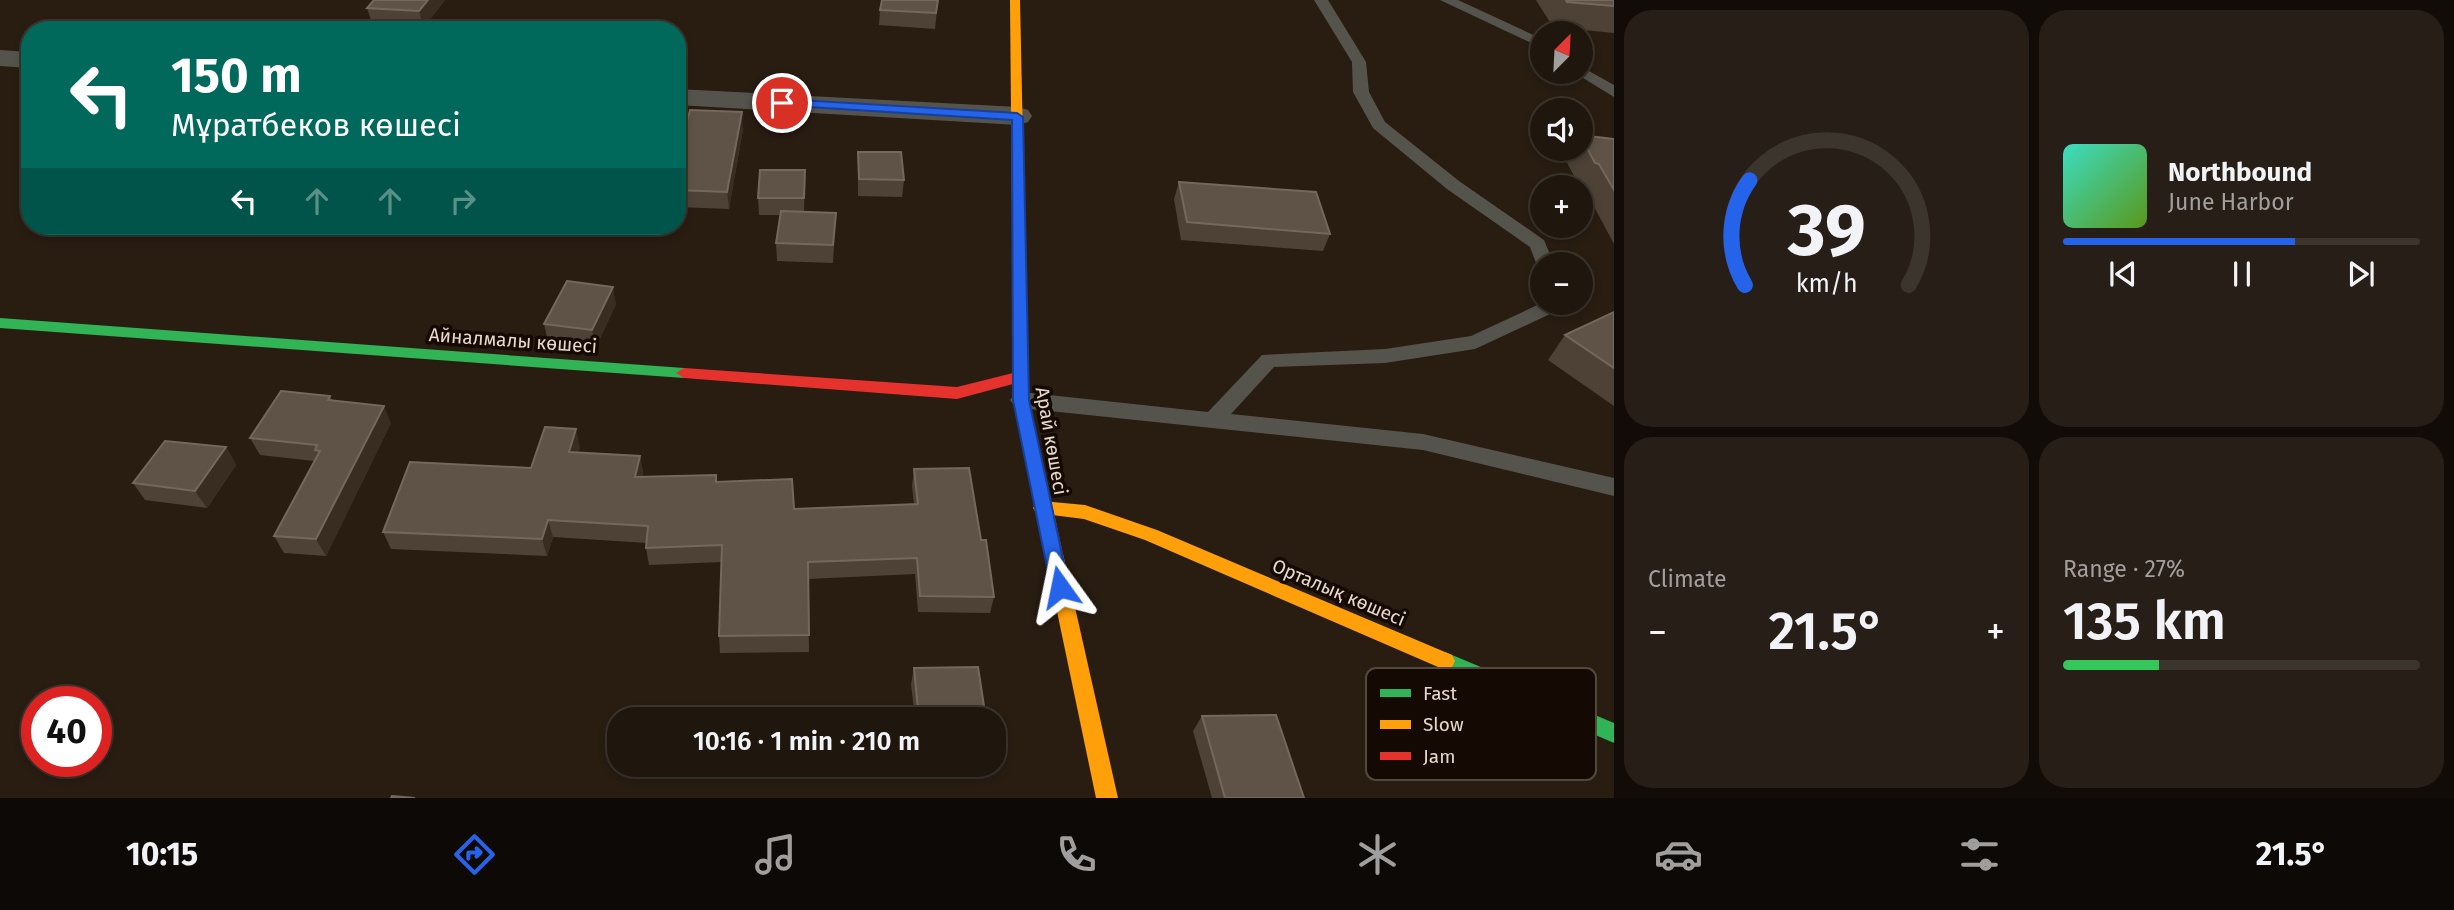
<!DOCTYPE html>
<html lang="en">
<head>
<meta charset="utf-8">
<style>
	:root { --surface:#1f160e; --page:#271f17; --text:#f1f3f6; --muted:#a19f9e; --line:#3c352e; --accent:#2563eb }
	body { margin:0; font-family:"Fira Sans",sans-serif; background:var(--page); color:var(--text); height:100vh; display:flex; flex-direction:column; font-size:26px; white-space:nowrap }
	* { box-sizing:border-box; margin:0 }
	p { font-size:23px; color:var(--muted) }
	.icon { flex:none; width:38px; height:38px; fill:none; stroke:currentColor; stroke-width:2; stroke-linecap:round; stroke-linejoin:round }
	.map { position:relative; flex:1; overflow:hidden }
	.sheet { display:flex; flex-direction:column; gap:10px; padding:10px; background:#110c08; width:840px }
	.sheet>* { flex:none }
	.top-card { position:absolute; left:21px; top:21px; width:665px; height:214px; border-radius:28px; box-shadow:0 4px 10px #0003,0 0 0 2px var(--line); background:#00695c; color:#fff; overflow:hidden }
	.needle { width:46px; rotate:24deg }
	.fabs { position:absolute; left:1530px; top:21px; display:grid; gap:14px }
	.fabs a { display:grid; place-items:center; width:63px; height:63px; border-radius:50%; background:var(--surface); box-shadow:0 4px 10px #0003,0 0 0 2px var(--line); font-size:35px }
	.speed { position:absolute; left:21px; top:686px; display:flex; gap:14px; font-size:35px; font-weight:700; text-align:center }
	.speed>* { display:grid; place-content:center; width:91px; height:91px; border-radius:50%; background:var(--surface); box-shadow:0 4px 10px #0003,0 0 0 2px var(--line); line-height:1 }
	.speed .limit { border:10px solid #d22; background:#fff; color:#111 }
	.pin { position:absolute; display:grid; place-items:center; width:60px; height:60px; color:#fff; margin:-30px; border:4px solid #fff; border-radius:50%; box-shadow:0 2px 7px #0007 }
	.me { position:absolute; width:77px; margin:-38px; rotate:348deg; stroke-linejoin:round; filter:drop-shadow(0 0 5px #0008) }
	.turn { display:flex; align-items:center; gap:24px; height:147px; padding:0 35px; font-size:32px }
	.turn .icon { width:91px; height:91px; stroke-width:2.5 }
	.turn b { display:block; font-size:49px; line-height:60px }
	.lanes { display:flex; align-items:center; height:66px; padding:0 35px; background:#0003; justify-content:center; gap:35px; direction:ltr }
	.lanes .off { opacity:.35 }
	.big { font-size:52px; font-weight:600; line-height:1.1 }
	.sheet .widget { flex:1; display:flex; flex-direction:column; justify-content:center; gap:10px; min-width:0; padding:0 24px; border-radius:28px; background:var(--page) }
	.sheet .dial { align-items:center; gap:0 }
	.dial svg { height:182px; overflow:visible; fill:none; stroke:var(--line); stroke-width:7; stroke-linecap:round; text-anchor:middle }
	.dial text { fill:var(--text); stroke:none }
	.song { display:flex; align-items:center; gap:21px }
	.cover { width:84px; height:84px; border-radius:10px; background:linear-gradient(135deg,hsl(170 70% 55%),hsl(90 70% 35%)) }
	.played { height:7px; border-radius:4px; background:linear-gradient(90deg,var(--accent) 65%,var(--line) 65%) }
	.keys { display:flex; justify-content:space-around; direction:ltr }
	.heat { display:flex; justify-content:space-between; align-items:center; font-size:38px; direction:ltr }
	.charge { height:10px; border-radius:5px; background:linear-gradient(90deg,#34c759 27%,var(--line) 0) }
	.sheet .tiles { flex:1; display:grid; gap:10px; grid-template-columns:repeat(2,1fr) }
	.trip { position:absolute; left:607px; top:707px; width:399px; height:70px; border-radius:28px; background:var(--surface); box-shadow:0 4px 10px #0003,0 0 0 2px var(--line); font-weight:600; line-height:70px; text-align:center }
	.menu { display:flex; height:112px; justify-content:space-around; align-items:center; background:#0c0906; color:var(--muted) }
	.menu .icon { width:49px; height:49px }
	.menu .selected { color:var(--accent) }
	.menu b { font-size:32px; color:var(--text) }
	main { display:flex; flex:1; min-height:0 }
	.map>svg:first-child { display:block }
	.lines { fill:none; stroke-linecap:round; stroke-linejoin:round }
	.lane { fill:#55544c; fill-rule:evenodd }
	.street { fill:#55544c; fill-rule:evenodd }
	.fast { fill:#30b455; fill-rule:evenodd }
	.slow { fill:#ff9f0a; fill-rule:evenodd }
	.jam { fill:#e5322d; fill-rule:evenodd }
	.wall { fill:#4e4237 }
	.shaded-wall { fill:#392d22 }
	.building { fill:#5f5247; stroke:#74675b; stroke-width:2 }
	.route { fill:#2563eb; stroke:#184099; stroke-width:2 }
	.labels { text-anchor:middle; stroke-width:7; stroke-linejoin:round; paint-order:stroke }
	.street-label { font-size:19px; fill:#e6d7ca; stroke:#140a03 }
	.key { fill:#140a03; stroke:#53483f; stroke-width:2 }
	.key-label { font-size:19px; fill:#e6d7ca }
</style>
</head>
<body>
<main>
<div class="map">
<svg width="1614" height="798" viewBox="0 0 1614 798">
	<rect width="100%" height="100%" fill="#291d12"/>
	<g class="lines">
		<g class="lane">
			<path d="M1314 0H1328L1366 62 1369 92 1385 122 1459 181 1544 240 1554 264H1542V269L1538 268 1530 247 1447 189 1373 128 1353 92 1352 62Z"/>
			<path d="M1440 0H1458L1542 39V48Z"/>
			<path d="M1580 66 1614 85V97L1575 73 1580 72Z"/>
			<path d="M1542 303H1568L1565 307 1475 349 1385 363 1274 367 1231 414 1423 434 1614 478V496L1423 450 1021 408 1014 405 1010 400 1014 395 1021 392 1208 412 1262 355 1385 349 1471 336Z"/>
		</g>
		<g class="street">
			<path d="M0 50 30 52V68L0 66Z"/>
			<path d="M677 89 1018 107 1028 110 1032 116 1028 122 1018 125 677 105Z"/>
		</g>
		<g class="fast">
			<path d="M0 318 684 368 692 373 684 378 0 328Z"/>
			<path d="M1445 652 1614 723V743L1438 667 1435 661 1438 655Z"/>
		</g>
		<g class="slow">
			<path d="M1010 0H1020L1027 329 1020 334 1013 329Z"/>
			<path d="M1042 501 1085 505 1157 530 1452 655 1455 661 1452 667 1445 670 1145 540 1084 519 1036 513 1033 508 1036 503Z"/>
			<path d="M1054 547 1060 549 1063 554 1118 798H1096L1045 554 1048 549Z"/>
		</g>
		<path class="jam" d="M1020 324 1027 329 1029 400 1063 554 1060 559 1054 561 1048 559 1045 554 1013 400V384L957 399 684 378 676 373 684 368 957 387 1013 373V329Z"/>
	</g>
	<g class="wall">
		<path d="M445 0 424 27 372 23 367 8Z"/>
		<path d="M938 0 935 29 879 25 880 10Z"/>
		<path d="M1536 0H1614V33L1553 27Z"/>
		<path d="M743 129 729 209 677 207V159Z"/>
		<path d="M1580 135 1614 139V244L1584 188 1580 187 1565 159 1572 149H1580Z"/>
		<path d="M858 152 904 180 902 197 858 196Z"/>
		<path d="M805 170 804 212 836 213 833 263 777 261 776 243 780 215H759L758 198Z"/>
		<path d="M1179 182 1330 234 1323 251 1181 240 1174 199Z"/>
		<path d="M616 304 596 347 548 341 544 324Z"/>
		<path d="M1614 312V406L1548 360 1565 335Z"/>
		<path d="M330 396 332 400 391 423 326 556 284 553 274 536 314 461 260 455 250 438Z"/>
		<path d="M226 447 236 465 207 508 145 500 133 483Z"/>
		<path d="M580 447 578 453 640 456 643 473 642 477 717 482 794 509 914 504 912 486 914 469 981 540 994 597 990 613 918 612 915 574 808 579 809 652 720 653 719 636 722 562 649 565 646 548 647 543 553 537 547 556 391 549 383 532Z"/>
		<path d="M914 668 986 719H915L911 684Z"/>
		<path d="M1202 716 1304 798H1212L1193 731Z"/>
	</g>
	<g class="shaded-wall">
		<path d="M428 0H445L424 27 419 11Z"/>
		<path d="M742 112 743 129 729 209 727 192Z"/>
		<path d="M613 287 616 304 596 347 592 330Z"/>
		<path d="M384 406 391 423 326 556 316 539Z"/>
		<path d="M576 429 580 447 573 470 569 452Z"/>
		<path d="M226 447 236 465 207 508 195 491Z"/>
		<path d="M640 456 643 473 638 494 635 477Z"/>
		<path d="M548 520 553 537 547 556 542 539Z"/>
	</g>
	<g class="building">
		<path d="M374 0H428L419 11 367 8Z"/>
		<path d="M882 0H938L936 13 880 10Z"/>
		<path d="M1566 0H1614V6L1567 2Z"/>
		<path d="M690 110 742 112 727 192 677 190V159Z"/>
		<path d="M1580 135 1614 139V190L1599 164 1595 163Z"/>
		<path d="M858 152H901L904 180 859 179Z"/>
		<path d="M760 170H805L804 198H758Z"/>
		<path d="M1179 182 1316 192 1330 234 1187 222Z"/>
		<path d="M781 211 836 213 833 245 776 243Z"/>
		<path d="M567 281 613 287 592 330 544 324Z"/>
		<path d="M1614 312V368L1565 335Z"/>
		<path d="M281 391 330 396 328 400 384 406 316 539 274 536 320 451 315 450 317 445 250 438Z"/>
		<path d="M545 427 576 429 569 452 640 456 635 477 716 475V482L792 479 794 509 918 504 914 469 969 468 981 540H986L994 597 920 596 917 558 808 562 809 635 719 636 722 545 646 548 648 526 548 520 542 539 383 532 410 462 531 468Z"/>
		<path d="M165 441 226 447 195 491 133 483Z"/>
		<path d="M978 667 986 719H919L914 668Z"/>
		<path d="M1276 715 1304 798H1225L1202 716Z"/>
		<path d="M392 796 415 798H391Z"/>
	</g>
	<path class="route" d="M782 99 1017 113 1023 117 1029 400 1069 587 1067 593 1060 595 1053 593 1051 587 1013 400 1012 120 778 105 776 103Z"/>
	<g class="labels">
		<g class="street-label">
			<text transform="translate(513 340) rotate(4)" y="7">Айналмалы көшесі</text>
			<text transform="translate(1052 441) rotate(80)" y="7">Арай көшесі</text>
			<text transform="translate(1339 592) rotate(23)" y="7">Орталық көшесі</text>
		</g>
	</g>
	<rect x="1366" y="668" width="230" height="112" rx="10" class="key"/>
	<rect x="1380" y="689" width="31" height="8" fill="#30b455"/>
	<rect x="1380" y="720" width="31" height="9" fill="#ff9f0a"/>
	<rect x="1380" y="752" width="31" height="8" fill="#e5322d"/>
	<g class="key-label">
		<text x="1423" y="700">Fast</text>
		<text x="1423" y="731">Slow</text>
		<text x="1423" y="763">Jam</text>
	</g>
</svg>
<div class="fabs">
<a><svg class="needle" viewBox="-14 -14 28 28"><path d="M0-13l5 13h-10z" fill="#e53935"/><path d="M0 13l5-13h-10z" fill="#a19f9e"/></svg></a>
<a><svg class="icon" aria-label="sound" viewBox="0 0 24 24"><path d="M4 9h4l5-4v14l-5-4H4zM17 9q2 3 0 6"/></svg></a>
<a>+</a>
<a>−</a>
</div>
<div class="speed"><div class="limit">40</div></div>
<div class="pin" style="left:782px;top:103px;background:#d93025"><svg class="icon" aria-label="arrive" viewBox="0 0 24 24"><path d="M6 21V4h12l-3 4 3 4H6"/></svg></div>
<svg class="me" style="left:1060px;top:587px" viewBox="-20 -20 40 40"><path d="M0-17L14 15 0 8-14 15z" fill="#2563eb" stroke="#fff" stroke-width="4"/></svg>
<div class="trip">10:16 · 1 min · 210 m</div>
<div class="top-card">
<div class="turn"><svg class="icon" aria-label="left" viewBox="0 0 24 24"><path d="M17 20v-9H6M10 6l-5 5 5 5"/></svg><div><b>150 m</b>Мұратбеков көшесі</div></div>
<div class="lanes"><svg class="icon" aria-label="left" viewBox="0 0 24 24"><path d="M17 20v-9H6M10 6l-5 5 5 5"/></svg><svg class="icon off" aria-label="ahead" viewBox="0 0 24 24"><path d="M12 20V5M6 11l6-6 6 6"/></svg><svg class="icon off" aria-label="ahead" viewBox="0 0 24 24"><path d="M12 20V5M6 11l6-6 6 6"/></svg><svg class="icon off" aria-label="right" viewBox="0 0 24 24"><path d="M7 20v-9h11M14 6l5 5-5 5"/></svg></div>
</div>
</div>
<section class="sheet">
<div class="tiles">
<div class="widget dial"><svg viewBox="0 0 100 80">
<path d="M14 69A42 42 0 1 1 86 69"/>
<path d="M14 69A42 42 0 0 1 16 23" stroke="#2563eb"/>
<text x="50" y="56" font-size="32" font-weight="700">39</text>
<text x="50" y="72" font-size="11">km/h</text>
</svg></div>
<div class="widget">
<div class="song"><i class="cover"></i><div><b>Northbound</b><p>June Harbor</p></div></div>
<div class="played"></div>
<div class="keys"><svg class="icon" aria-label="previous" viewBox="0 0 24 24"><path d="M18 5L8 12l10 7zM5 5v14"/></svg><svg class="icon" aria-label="pause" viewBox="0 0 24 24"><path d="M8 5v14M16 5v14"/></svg><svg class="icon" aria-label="next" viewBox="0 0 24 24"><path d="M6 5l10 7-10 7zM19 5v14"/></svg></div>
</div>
<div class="widget"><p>Climate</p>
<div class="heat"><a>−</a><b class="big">21.5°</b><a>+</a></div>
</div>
<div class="widget"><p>Range · 27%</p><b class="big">135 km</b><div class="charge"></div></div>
</div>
</section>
</main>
<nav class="menu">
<b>10:15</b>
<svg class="icon selected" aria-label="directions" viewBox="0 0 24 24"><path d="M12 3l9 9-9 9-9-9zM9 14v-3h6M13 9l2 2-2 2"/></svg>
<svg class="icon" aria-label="music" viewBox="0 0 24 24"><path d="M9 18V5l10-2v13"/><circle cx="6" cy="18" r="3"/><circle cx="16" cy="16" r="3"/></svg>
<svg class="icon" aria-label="phone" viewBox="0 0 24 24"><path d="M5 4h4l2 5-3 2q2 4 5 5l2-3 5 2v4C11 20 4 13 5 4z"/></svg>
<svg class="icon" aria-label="climate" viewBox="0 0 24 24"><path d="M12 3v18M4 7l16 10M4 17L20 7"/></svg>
<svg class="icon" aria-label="car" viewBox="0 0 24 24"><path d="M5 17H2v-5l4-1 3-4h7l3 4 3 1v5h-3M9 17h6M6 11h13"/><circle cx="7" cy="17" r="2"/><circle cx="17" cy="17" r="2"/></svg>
<svg class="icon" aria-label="filters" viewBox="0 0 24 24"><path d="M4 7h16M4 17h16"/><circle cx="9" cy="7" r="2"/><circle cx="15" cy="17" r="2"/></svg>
<b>21.5°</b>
</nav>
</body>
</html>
